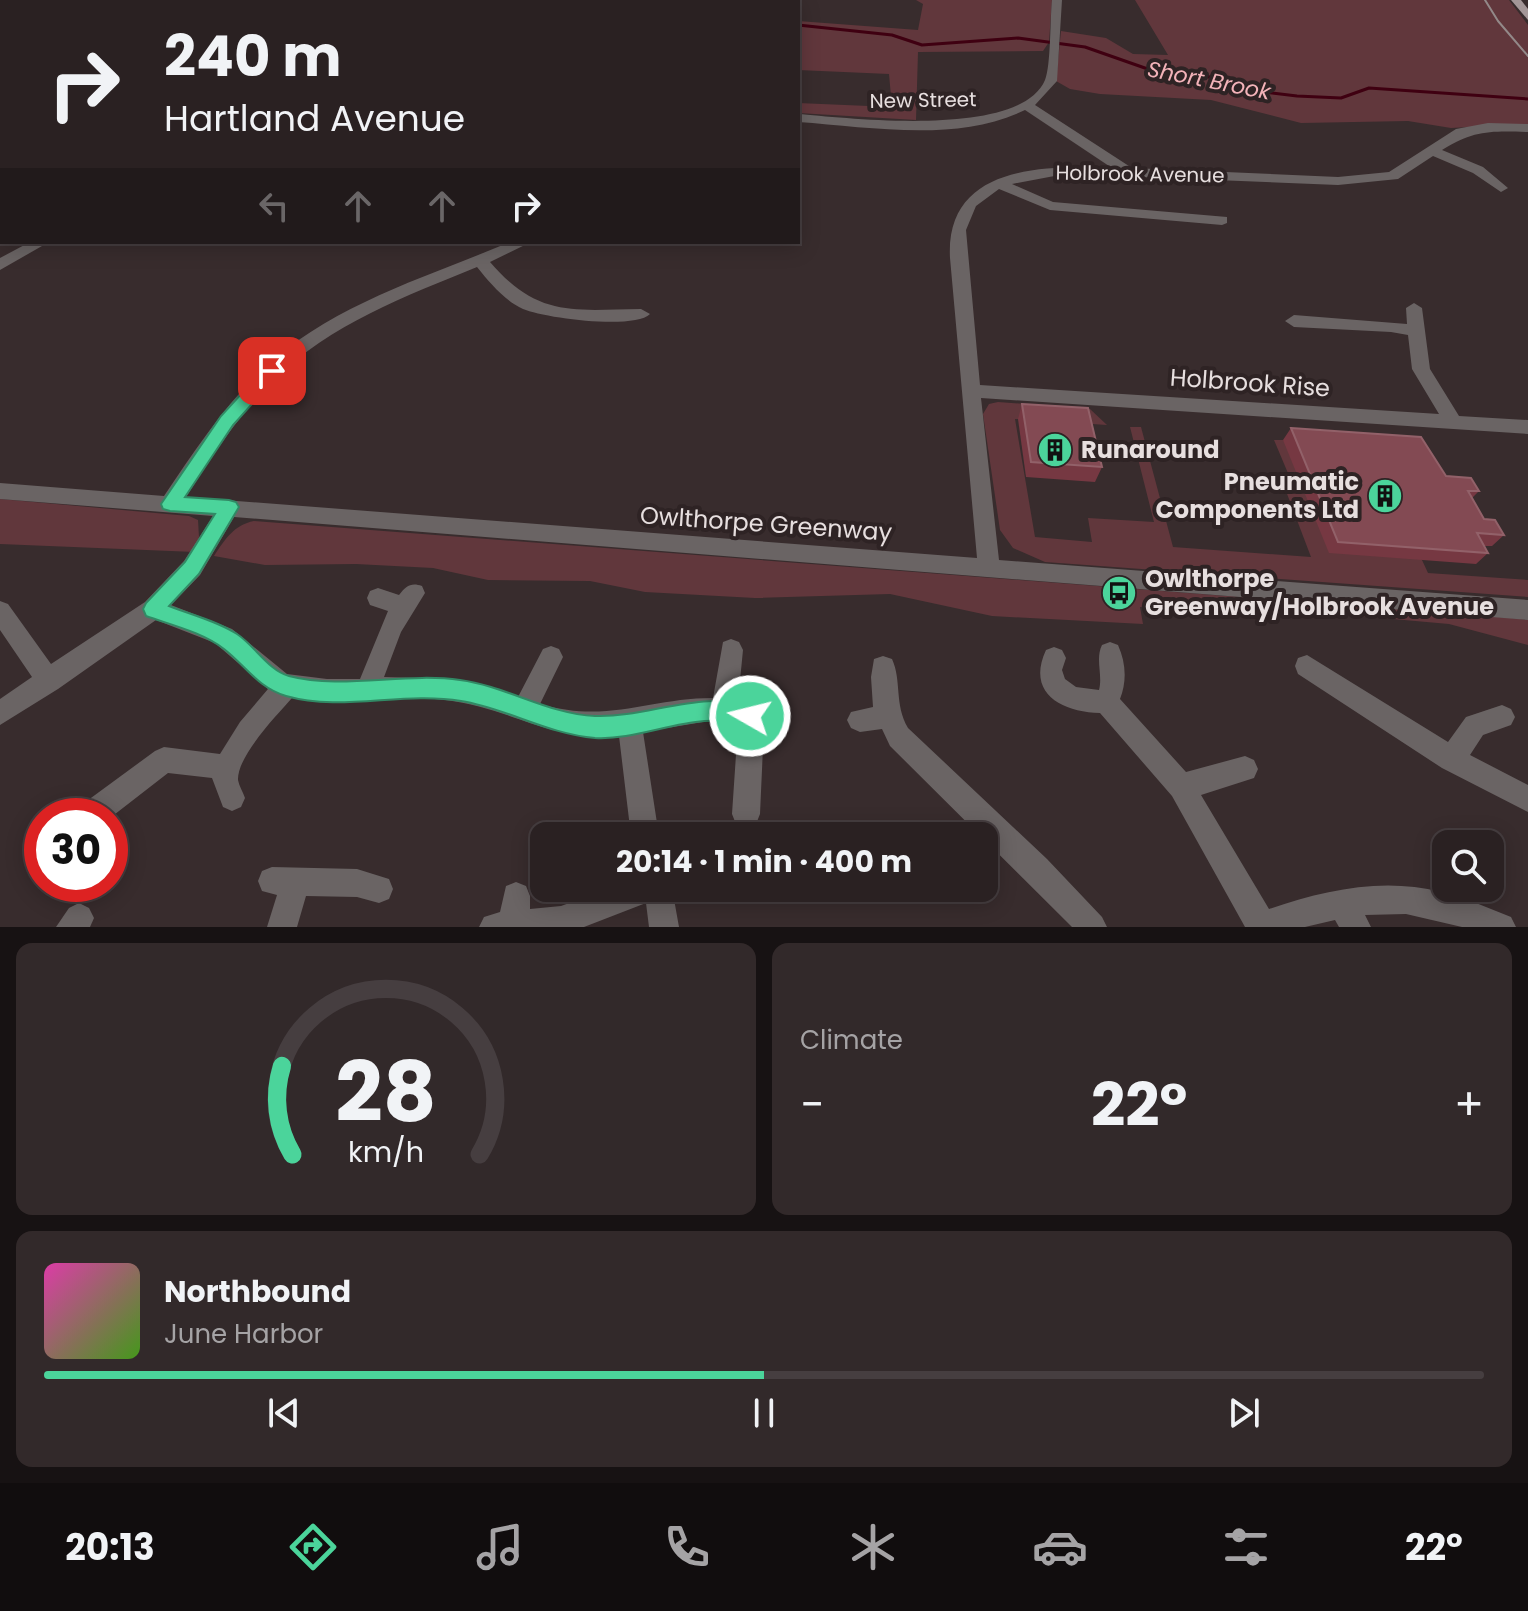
<!DOCTYPE html>
<html lang="en">
<head>
<meta charset="utf-8">
<style>
	:root { --surface:#2a2122; --page:#32292a; --text:#f1f3f6; --muted:#a5a3a5; --line:#463e40; --accent:#4bd49b }
	body { margin:0; font-family:Poppins,sans-serif; background:var(--page); color:var(--text); height:100vh; display:flex; flex-direction:column; font-size:30px; white-space:nowrap }
	* { box-sizing:border-box; margin:0 }
	p { font-size:26px; color:var(--muted) }
	.icon { flex:none; width:44px; height:44px; fill:none; stroke:currentColor; stroke-width:2; stroke-linecap:round; stroke-linejoin:round }
	.map { position:relative; height:927px; overflow:hidden }
	.drawer { display:flex; flex-direction:column; gap:16px; padding:16px; background:#171213; flex:1 }
	.drawer>* { flex:none }
	.top-card { position:absolute; left:0px; top:0px; width:800px; height:244px; box-shadow:0 4px 20px #0003,0 0 0 2px var(--line); background:#2a2122; color:var(--text); overflow:hidden }
	.controls { position:absolute; left:1432px; top:830px; display:grid; gap:16px }
	.controls a { display:grid; place-items:center; width:72px; height:72px; border-radius:16px; background:var(--surface); box-shadow:0 4px 20px #0003,0 0 0 2px var(--line); font-size:40px }
	.speed { position:absolute; left:24px; top:798px; display:flex; gap:16px; font-size:40px; font-weight:700; text-align:center }
	.speed>* { display:grid; place-content:center; width:104px; height:104px; border-radius:50%; background:var(--surface); box-shadow:0 4px 20px #0003,0 0 0 2px var(--line); line-height:1 }
	.speed .limit { border:12px solid #d22; background:#fff; color:#111 }
	.pin { position:absolute; display:grid; place-items:center; width:68px; height:68px; color:#fff; margin:-34px; border-radius:16px; box-shadow:0 4px 12px #0006 }
	.me { position:absolute; width:88px; margin:-44px; rotate:278deg; stroke-linejoin:round; filter:drop-shadow(0 0 6px #0008) }
	.turn { display:flex; align-items:center; gap:28px; height:168px; padding:0 32px; font-size:36px }
	.turn .icon { width:104px; height:104px; stroke-width:2.5 }
	.turn b { display:block; font-size:56px; line-height:68px }
	.lanes { display:flex; align-items:center; height:76px; padding:0 32px; background:#0003; justify-content:center; gap:40px; direction:ltr }
	.lanes .off { opacity:.35 }
	.big { font-size:60px; font-weight:700; line-height:1.1 }
	.drawer .tile { flex:1; display:flex; flex-direction:column; justify-content:center; gap:12px; min-width:0; padding:0 28px; border-radius:16px; background:var(--page) }
	.drawer .dial { align-items:center; gap:0 }
	.dial svg { height:208px; overflow:visible; fill:none; stroke:var(--line); stroke-width:7; stroke-linecap:round; text-anchor:middle }
	.dial text { fill:var(--text); stroke:none }
	.song { display:flex; align-items:center; gap:24px }
	.cover { width:96px; height:96px; border-radius:12px; background:linear-gradient(135deg,hsl(320 70% 55%),hsl(100 70% 35%)) }
	.played { height:8px; border-radius:4px; background:linear-gradient(90deg,var(--accent) 50%,var(--line) 50%) }
	.keys { display:flex; justify-content:space-around; direction:ltr }
	.heat { display:flex; justify-content:space-between; align-items:center; font-size:44px; direction:ltr }
	.drawer .tiles { flex:1; display:grid; gap:16px; grid-template-columns:1fr 1fr }
	.tile:last-child { grid-column:span 2 }
	.trip { position:absolute; left:530px; top:822px; width:468px; height:80px; border-radius:16px; background:var(--surface); box-shadow:0 4px 20px #0003,0 0 0 2px var(--line); font-weight:700; line-height:80px; text-align:center }
	.tabs { display:flex; height:128px; justify-content:space-around; align-items:center; background:#110d0e; color:var(--muted) }
	.tabs .icon { width:56px; height:56px }
	.tabs .current { color:var(--accent) }
	.tabs b { font-size:36px; color:var(--text) }
	.map>svg:first-child { display:block }
	.green { fill:#61373c }
	.lines { fill:none; stroke-linecap:round; stroke-linejoin:round }
	.stream { stroke:#3f0011; stroke-width:3 }
	.minor { fill:#6a6464; fill-rule:evenodd }
	.major { fill:#a39697; fill-rule:evenodd }
	.tram { stroke:#938989; stroke-width:2 }
	.rail-casing { stroke:#938989; stroke-width:5 }
	.rail { stroke:#2e2324; stroke-width:3; stroke-dasharray:9; stroke-linecap:butt }
	.wall { fill:#763842 }
	.building { fill:#834a53; stroke:#926169; stroke-width:2 }
	.route { fill:#4bd49b; stroke:#318a65; stroke-width:2 }
	.labels { text-anchor:middle; stroke-width:8; stroke-linejoin:round; paint-order:stroke }
	.far-street-label { font-size:20px; fill:#e7dfdf; stroke:#2e2324 }
	.far-water-label { font-size:22px; font-style:italic; fill:#f3b3b9; stroke:#2e2324 }
	.street-label { font-size:24px; fill:#e7dfdf; stroke:#2e2324 }
	.poi-label { font-size:24px; font-weight:bold; fill:#e7dfdf; stroke:#2e2324; text-anchor:start }
</style>
</head>
<body>
<div class="map">
<svg width="1528" height="927" viewBox="0 0 1528 927">
	<rect width="100%" height="100%" fill="#382c2d"/>
	<g class="green">
		<path d="M916 0H1052L1049 42 1043 51 918 52 916 120 798 113V103L892 107 889 74 798 70V21L918 30 923 4Z"/>
		<path d="M1135 0H1509L1528 25V124L1451 128 1408 121 1301 123 1211 100 1100 94 1070 89 1056 81 1061 31 1106 38 1133 54 1168 55Z"/>
		<path d="M998 402 1090 409 1107 425 1015 419 1035 537 1092 542 1088 518 1154 522 1130 427H1141L1173 547 1311 557 1281 478H1290L1274 440H1283L1422 560 1428 573 1528 580V597L1045 562 1013 548 1000 530 983 414 989 404Z"/>
		<path d="M0 499 189 516 198 520 199 537 195 552 0 544Z"/>
		<path d="M254 521 1511 618 1528 620V645L1449 624 1348 615 1248 616 1140 607 1143 624 992 616 890 594 755 598 645 592 590 581 488 580 433 568 356 564 265 565 214 556C225 539 234 525 254 521Z"/>
	</g>
	<g class="lines">
		<g class="stream">
			<path d="M730 0 733 2"/>
			<path d="M798 25 892 35 922 45 1018 38 1085 47 1162 74H1202L1237 89 1297 96 1341 98 1369 88 1528 99"/>
		</g>
		<g class="minor">
			<path d="M1052 0H1062L1057 81 1035 105 1132 168 1338 177 1389 172 1456 129 1488 123 1528 124V132C1491 131 1474 130 1442 150L1483 167 1508 188 1501 192 1473 173 1433 156 1398 179 1338 185 1065 174 1012 184 1053 202 1227 217V223L1222 225 1050 210 999 189 976 206 966 230 980 385 1439 414 1412 369 1408 335 1391 332 1294 327 1285 321 1294 315 1407 324 1406 308 1414 303 1422 308 1430 369 1459 416 1528 420V434L981 398 999 560 1528 600V620L234 517 200 575 171 605 232 629 287 674 327 679H360L388 611 370 605 367 598 370 591 378 588 399 595C406 586 411 582 422 586L425 593 401 632 384 677 458 679 518 697 543 649 551 646 559 649 563 657 540 704C608 724 649 698 713 698L723 642 731 639 739 642 743 650 738 701 759 708 764 725 760 814 756 824 746 828 736 824 732 814 738 725 709 721 643 732 659 836H631L619 736C550 742 509 707 445 700 394 694 344 707 292 698 277 715 237 756 238 780 239 786 243 792 245 798L241 807 232 811 223 807 212 778 168 773 110 818 76 816 80 806 155 751 164 747 220 754 240 722 268 689 215 643 156 620 58 689 0 725V699L32 677 0 630V601L8 604 51 664 145 602 184 561 213 516 0 499V483L164 496C194 452 223 407 262 370 330 305 425 278 510 242H531L490 262C538 318 573 310 641 309L650 314C634 330 544 318 523 309 504 300 490 283 477 267 406 296 330 324 274 380 239 414 212 456 186 497L977 558 950 258C945 165 1044 165 1112 168L1025 110C957 143 871 127 798 122V114C849 118 1020 139 1045 80 1051 66 1050 18 1052 0Z"/>
			<path d="M30 242H49L0 270V258Z"/>
			<path d="M1110 642 1118 645C1126 663 1127 681 1120 699L1186 772 1245 756 1254 760 1258 769 1254 778 1201 795 1269 909C1325 890 1383 877 1441 892L1446 877V888H1469L1471 901 1511 917 1516 927H1462L1406 914 1365 915 1371 927H1339L1335 920 1305 927H1245L1172 796 1100 713C1061 712 1026 693 1046 650L1054 647 1062 650 1066 658 1062 670 1065 679 1076 687 1099 690C1103 675 1095 659 1102 645Z"/>
			<path d="M1307 655 1448 742 1466 717 1502 705 1511 709 1515 717 1511 725 1483 735 1470 755 1528 785V812L1442 768 1298 674 1295 666 1298 658Z"/>
			<path d="M883 656 892 659C902 681 894 704 908 728L1047 859 1102 917 1107 927H1072L890 746 882 729 860 732 851 728 847 720 851 712 873 707 871 677 874 659Z"/>
			<path d="M272 867 357 869 389 879 393 889 389 899 379 903 357 897 306 896 297 927H267L277 895 262 891 258 881 262 871Z"/>
			<path d="M516 882 526 886 530 896V909L561 906 611 888H672L679 927H649L646 903 584 927H479L484 917 500 912 506 886Z"/>
			<path d="M79 903 89 908 94 918 90 927H56L69 908Z"/>
		</g>
		<path class="major" d="M1511 0H1521L1528 9V20Z"/>
		<path class="tram" d="M1485 0 1498 21 1528 56"/>
		<g class="rail-casing">
			<path id="rail" d="M184 2 189 0"/>
		</g>
		<use href="#rail" class="rail"/>
	</g>
	<g class="wall">
		<path d="M1022 404 1102 467 1095 482 1026 477 1018 419Z"/>
		<path d="M1291 428 1446 476 1479 491 1472 498 1484 519 1504 535 1492 546H1484L1488 553 1476 564 1329 553 1283 440Z"/>
	</g>
	<g class="building">
		<path d="M1022 404 1088 408 1102 467 1031 462Z"/>
		<path d="M1291 428 1421 437 1446 476 1471 478 1479 491H1468L1484 519 1495 520 1504 535 1477 533 1488 553 1338 542Z"/>
	</g>
	<path class="route" d="M272 365 278 367 280 371 278 375 233 425 185 497 229 500 236 502 239 507 199 574 169 606C192 615 217 621 237 634 255 646 268 670 289 676 342 690 405 672 460 680 506 686 548 714 595 716 650 718 704 687 758 709L761 716 758 724 750 727C700 707 645 741 595 738 547 734 506 708 461 701 403 691 342 712 286 696 258 688 245 665 224 649 202 632 171 625 146 616L143 609 146 603 185 562 215 514 170 511 163 509 161 504 221 416 266 367Z"/>
	<defs>
		<g id="building-disc" transform="scale(1.8)"><circle r="9.5" fill="#4bd49b" stroke="#2e2324"/><path d="M-4-6H4V6H1V3H-1V6H-4ZM-2.5-4.3h1.7v1.8h-1.7ZM.8-4.3h1.7v1.8H.8ZM-2.5-1h1.7V.8h-1.7ZM.8-1h1.7V.8H.8Z" fill="#111"/></g>
		<g id="bus-disc" transform="scale(1.8)"><circle r="9.5" fill="#4bd49b" stroke="#2e2324"/><path d="M-5-6H5V4H4V6H2V4H-2V6H-4V4H-5ZM-3.5-4V0h7V-4ZM-3.5 1.2v1.5H-2V1.2ZM2 1.2v1.5H3.5V1.2Z" fill="#111"/></g>
	</defs>
	<g fill-rule="evenodd">
		<use href="#building-disc" x="1055" y="450"/>
		<use href="#building-disc" x="1385" y="496"/>
		<use href="#bus-disc" x="1119" y="593"/>
	</g>
	<g class="labels">
		<g class="far-street-label">
			<text transform="translate(923 100) rotate(-1)" y="7">New Street</text>
			<text transform="translate(1140 174) rotate(1)" y="7">Holbrook Avenue</text>
		</g>
		<g class="far-water-label">
			<text transform="translate(1209 80) rotate(11)" y="8">Short Brook</text>
		</g>
		<g class="street-label">
			<text transform="translate(1250 383) rotate(4)" y="8">Holbrook Rise</text>
			<text transform="translate(766 524) rotate(4)" y="8">Owlthorpe Greenway</text>
		</g>
		<g class="poi-label">
			<text x="1081" y="458">Runaround</text>
			<text x="1359" y="490" text-anchor="end">Pneumatic<tspan x="1359" dy="28">Components Ltd</tspan></text>
			<text x="1145" y="587">Owlthorpe<tspan x="1145" dy="28">Greenway/Holbrook Avenue</tspan></text>
		</g>
	</g>
</svg>
<div class="controls">
<a><svg class="icon" aria-label="search" viewBox="0 0 24 24"><circle cx="10" cy="10" r="6"/><path d="M15 15l6 6"/></svg></a>
</div>
<div class="speed"><div class="limit">30</div></div>
<div class="pin" style="left:272px;top:371px;background:#d93025"><svg class="icon" aria-label="arrive" viewBox="0 0 24 24"><path d="M6 21V4h12l-3 4 3 4H6"/></svg></div>
<svg class="me" style="left:750px;top:716px" viewBox="-20 -20 40 40"><circle r="17" fill="#4bd49b" stroke="#fff" stroke-width="3"/><path d="M0-11L8 9 0 5-8 9z" fill="#fff"/></svg>
<div class="trip">20:14 · 1 min · 400 m</div>
<div class="top-card">
<div class="turn"><svg class="icon" aria-label="right" viewBox="0 0 24 24"><path d="M7 20v-9h11M14 6l5 5-5 5"/></svg><div><b>240 m</b>Hartland Avenue</div></div>
<div class="lanes"><svg class="icon off" aria-label="left" viewBox="0 0 24 24"><path d="M17 20v-9H6M10 6l-5 5 5 5"/></svg><svg class="icon off" aria-label="ahead" viewBox="0 0 24 24"><path d="M12 20V5M6 11l6-6 6 6"/></svg><svg class="icon off" aria-label="ahead" viewBox="0 0 24 24"><path d="M12 20V5M6 11l6-6 6 6"/></svg><svg class="icon" aria-label="right" viewBox="0 0 24 24"><path d="M7 20v-9h11M14 6l5 5-5 5"/></svg></div>
</div>
</div>
<section class="drawer">
<div class="tiles">
<div class="tile dial"><svg viewBox="0 0 100 80">
<path d="M14 69A42 42 0 1 1 86 69"/>
<path d="M14 69A42 42 0 0 1 10 35" stroke="#4bd49b"/>
<text x="50" y="56" font-size="32" font-weight="700">28</text>
<text x="50" y="72" font-size="11">km/h</text>
</svg></div>
<div class="tile"><p>Climate</p>
<div class="heat"><a>−</a><b class="big">22°</b><a>+</a></div>
</div>
<div class="tile">
<div class="song"><i class="cover"></i><div><b>Northbound</b><p>June Harbor</p></div></div>
<div class="played"></div>
<div class="keys"><svg class="icon" aria-label="previous" viewBox="0 0 24 24"><path d="M18 5L8 12l10 7zM5 5v14"/></svg><svg class="icon" aria-label="pause" viewBox="0 0 24 24"><path d="M8 5v14M16 5v14"/></svg><svg class="icon" aria-label="next" viewBox="0 0 24 24"><path d="M6 5l10 7-10 7zM19 5v14"/></svg></div>
</div>
</div>
</section>
<nav class="tabs">
<b>20:13</b>
<svg class="icon current" aria-label="directions" viewBox="0 0 24 24"><path d="M12 3l9 9-9 9-9-9zM9 14v-3h6M13 9l2 2-2 2"/></svg>
<svg class="icon" aria-label="music" viewBox="0 0 24 24"><path d="M9 18V5l10-2v13"/><circle cx="6" cy="18" r="3"/><circle cx="16" cy="16" r="3"/></svg>
<svg class="icon" aria-label="phone" viewBox="0 0 24 24"><path d="M5 4h4l2 5-3 2q2 4 5 5l2-3 5 2v4C11 20 4 13 5 4z"/></svg>
<svg class="icon" aria-label="climate" viewBox="0 0 24 24"><path d="M12 3v18M4 7l16 10M4 17L20 7"/></svg>
<svg class="icon" aria-label="car" viewBox="0 0 24 24"><path d="M5 17H2v-5l4-1 3-4h7l3 4 3 1v5h-3M9 17h6M6 11h13"/><circle cx="7" cy="17" r="2"/><circle cx="17" cy="17" r="2"/></svg>
<svg class="icon" aria-label="filters" viewBox="0 0 24 24"><path d="M4 7h16M4 17h16"/><circle cx="9" cy="7" r="2"/><circle cx="15" cy="17" r="2"/></svg>
<b>22°</b>
</nav>
</body>
</html>
